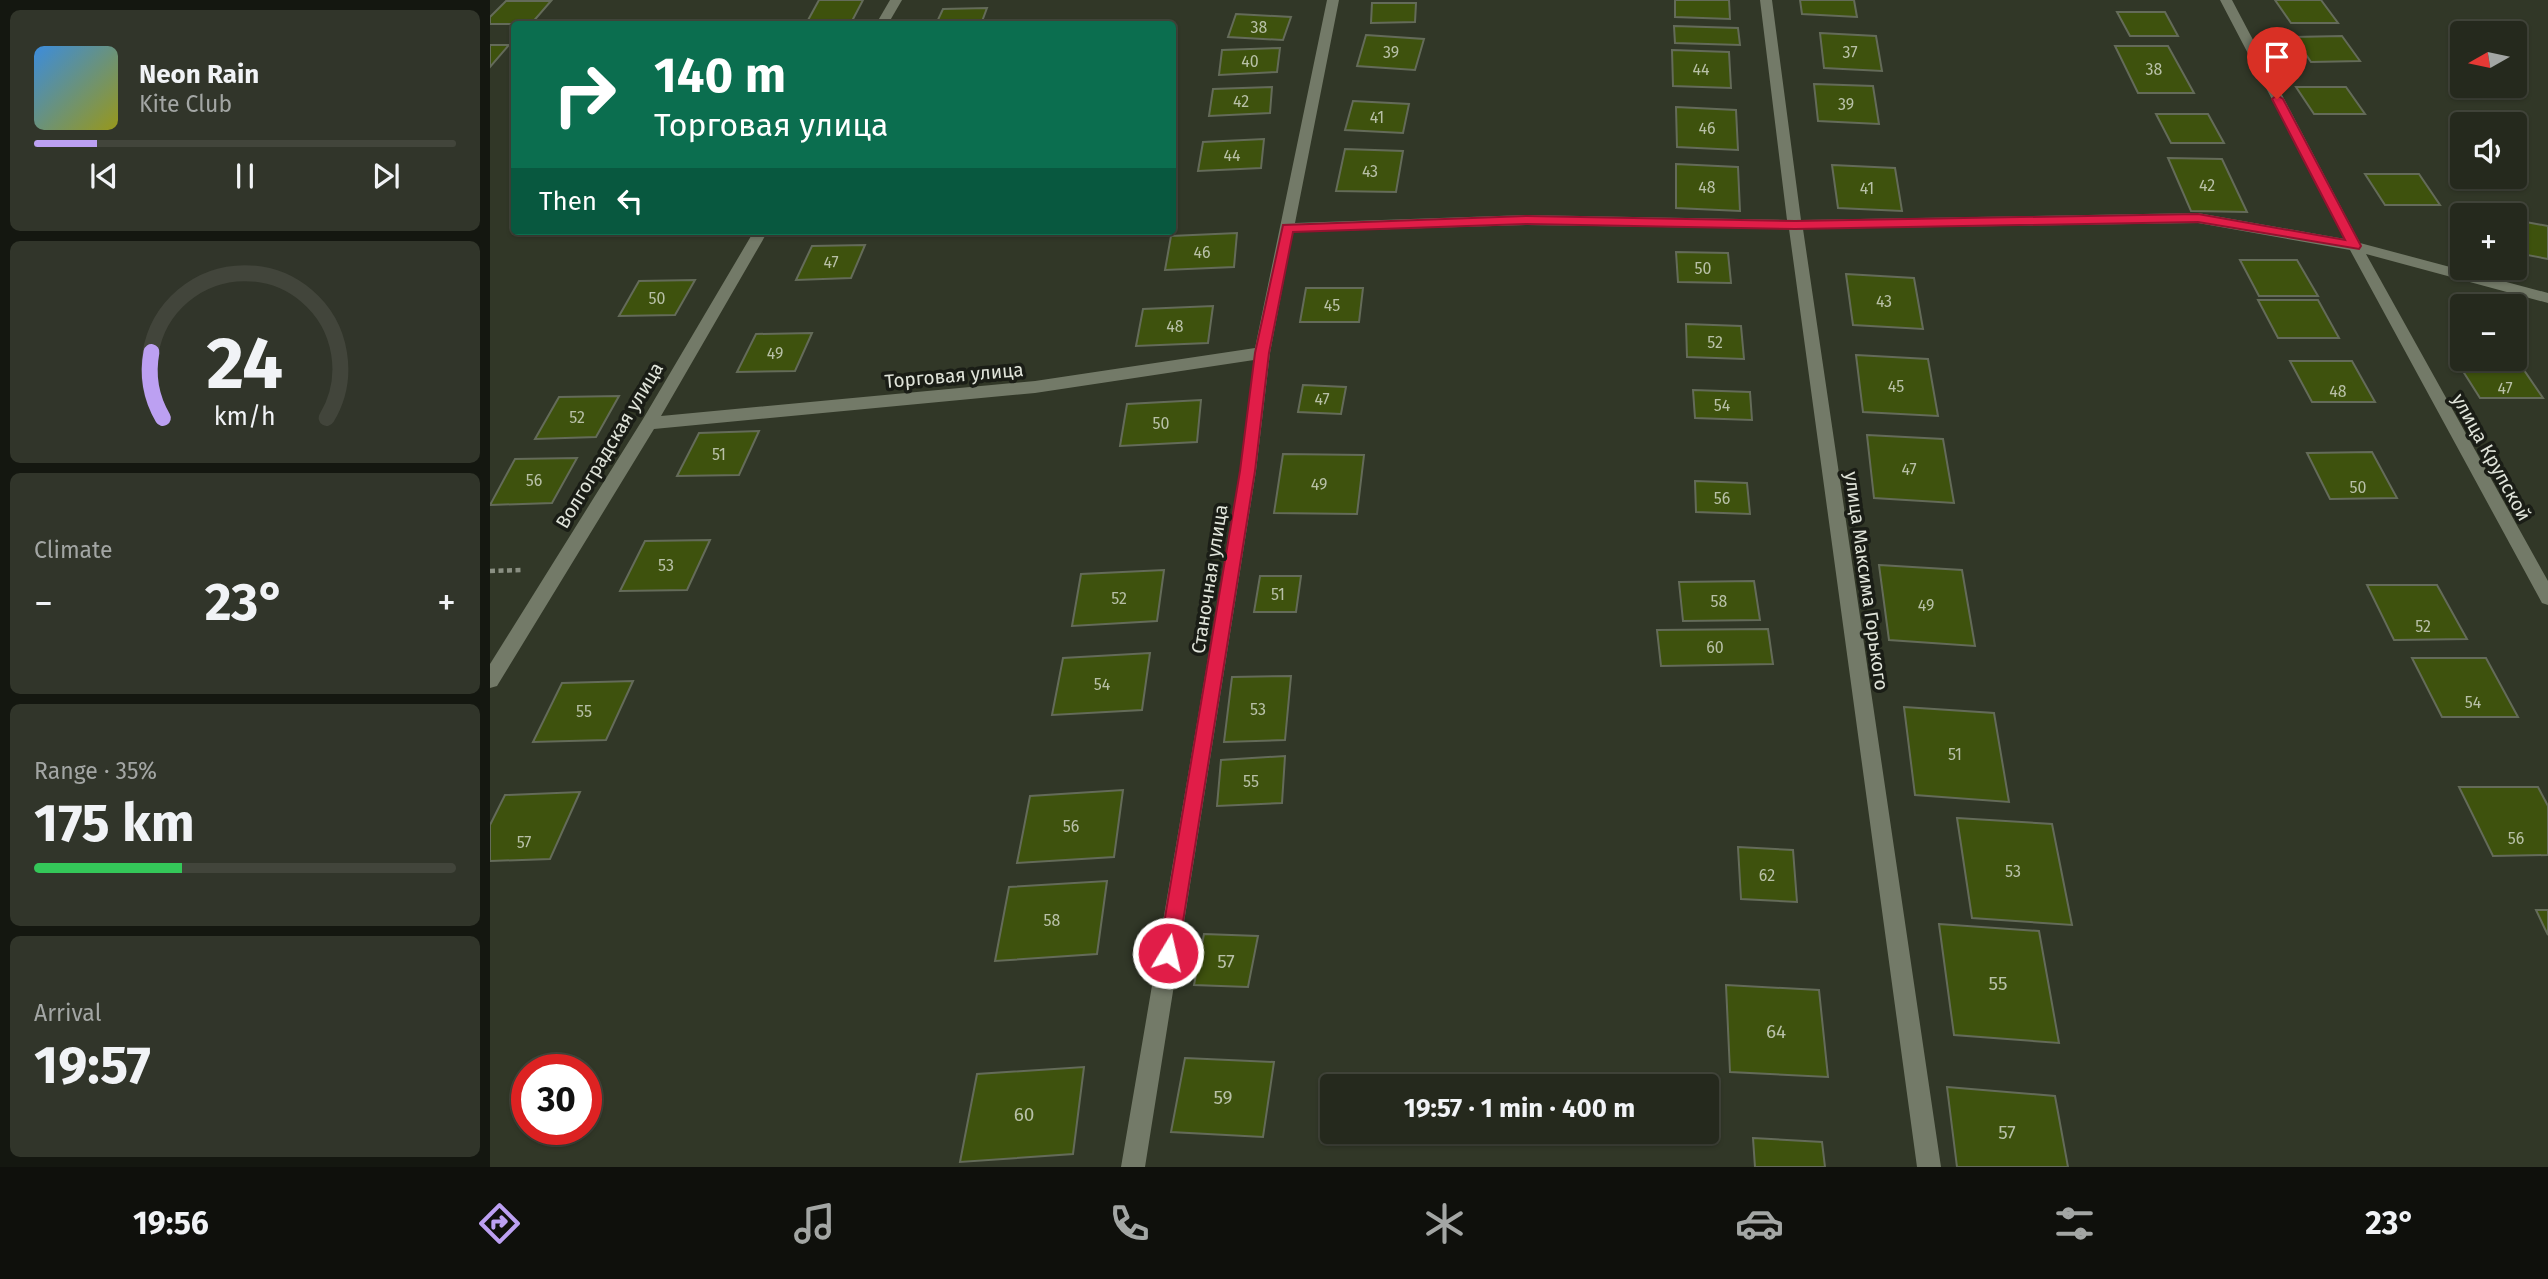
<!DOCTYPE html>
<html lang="en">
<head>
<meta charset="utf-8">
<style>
	:root { --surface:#25291d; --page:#31352a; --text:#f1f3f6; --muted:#a3a6a4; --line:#42453b; --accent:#bca0f2 }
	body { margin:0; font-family:"Fira Sans",sans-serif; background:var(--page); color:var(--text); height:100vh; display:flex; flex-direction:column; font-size:26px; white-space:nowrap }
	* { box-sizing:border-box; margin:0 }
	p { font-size:23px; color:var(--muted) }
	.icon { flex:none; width:38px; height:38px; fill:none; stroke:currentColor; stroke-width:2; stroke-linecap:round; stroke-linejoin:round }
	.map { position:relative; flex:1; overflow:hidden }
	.panel { display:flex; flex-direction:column; gap:10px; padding:10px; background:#141710; width:490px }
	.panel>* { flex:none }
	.guide { position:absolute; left:21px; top:21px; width:665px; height:214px; border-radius:7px; box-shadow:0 2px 5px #0004,0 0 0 2px var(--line); background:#0b6e4f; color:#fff; overflow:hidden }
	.needle { width:46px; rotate:261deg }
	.buttons { position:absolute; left:1960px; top:21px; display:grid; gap:14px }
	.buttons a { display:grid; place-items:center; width:77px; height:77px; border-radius:7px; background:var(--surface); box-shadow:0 2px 5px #0004,0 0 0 2px var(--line); font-size:35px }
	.speed { position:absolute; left:21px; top:1054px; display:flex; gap:14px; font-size:35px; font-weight:700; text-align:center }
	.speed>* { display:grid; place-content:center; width:91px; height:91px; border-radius:50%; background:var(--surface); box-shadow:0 2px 5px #0004,0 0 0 2px var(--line); line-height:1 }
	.speed .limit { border:10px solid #d22; background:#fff; color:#111 }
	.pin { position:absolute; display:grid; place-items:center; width:60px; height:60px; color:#fff; margin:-72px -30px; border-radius:50% 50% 50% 0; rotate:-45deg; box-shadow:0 0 7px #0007 }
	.pin .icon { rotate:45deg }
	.me { position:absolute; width:77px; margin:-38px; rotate:9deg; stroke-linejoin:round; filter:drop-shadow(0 0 5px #0008) }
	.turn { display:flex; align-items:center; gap:24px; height:147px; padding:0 28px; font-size:32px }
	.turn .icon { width:91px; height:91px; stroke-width:2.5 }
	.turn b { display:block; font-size:49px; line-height:60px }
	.then { display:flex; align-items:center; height:66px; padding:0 28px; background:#0003; gap:14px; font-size:26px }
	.big { font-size:52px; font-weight:700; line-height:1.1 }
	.panel .tile { flex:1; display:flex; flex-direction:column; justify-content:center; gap:10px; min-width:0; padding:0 24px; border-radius:10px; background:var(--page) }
	.panel .dial { align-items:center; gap:0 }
	.dial svg { height:182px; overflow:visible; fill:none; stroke:var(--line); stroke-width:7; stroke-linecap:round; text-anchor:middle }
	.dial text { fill:var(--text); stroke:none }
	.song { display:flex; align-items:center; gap:21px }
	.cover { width:84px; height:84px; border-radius:10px; background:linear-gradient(135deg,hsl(210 70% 55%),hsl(60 70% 35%)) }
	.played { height:7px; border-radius:4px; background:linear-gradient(90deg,var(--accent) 15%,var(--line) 15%) }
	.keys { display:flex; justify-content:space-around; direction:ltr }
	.heat { display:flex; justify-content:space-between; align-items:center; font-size:38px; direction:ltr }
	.charge { height:10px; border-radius:5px; background:linear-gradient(90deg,#34c759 35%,var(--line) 0) }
	.trip { position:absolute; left:830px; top:1074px; width:399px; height:70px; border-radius:7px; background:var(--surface); box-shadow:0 2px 5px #0004,0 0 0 2px var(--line); font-weight:700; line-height:70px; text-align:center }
	.tabs { display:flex; height:112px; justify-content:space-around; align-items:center; background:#0f100c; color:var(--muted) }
	.tabs .icon { width:49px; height:49px }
	.tabs .current { color:var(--accent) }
	.tabs b { font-size:32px; color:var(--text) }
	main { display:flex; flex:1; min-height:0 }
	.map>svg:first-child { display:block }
	.building { fill:#3e520d; stroke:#646b59; stroke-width:2 }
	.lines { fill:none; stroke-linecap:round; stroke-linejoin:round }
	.path { stroke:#8a8f82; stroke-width:4.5; stroke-dasharray:5 3.5; stroke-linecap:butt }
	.minor { fill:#737a68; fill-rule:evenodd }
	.route { fill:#e11d48; stroke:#92132f; stroke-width:2 }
	.labels { text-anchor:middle; stroke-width:7; stroke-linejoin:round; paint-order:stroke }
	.number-label { font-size:16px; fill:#b8c0a7 }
	.street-label { font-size:19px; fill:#e0e4da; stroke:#1a1d16 }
	.near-number-label { font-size:19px; fill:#b8c0a7 }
</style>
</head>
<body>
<main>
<section class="panel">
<div class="tile">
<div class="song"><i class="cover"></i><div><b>Neon Rain</b><p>Kite Club</p></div></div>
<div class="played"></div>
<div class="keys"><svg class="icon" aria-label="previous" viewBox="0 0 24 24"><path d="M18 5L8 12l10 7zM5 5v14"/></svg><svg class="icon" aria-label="pause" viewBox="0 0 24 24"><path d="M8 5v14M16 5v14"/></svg><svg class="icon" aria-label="next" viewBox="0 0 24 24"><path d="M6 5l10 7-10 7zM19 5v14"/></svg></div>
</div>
<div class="tile dial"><svg viewBox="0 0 100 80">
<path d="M14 69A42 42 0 1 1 86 69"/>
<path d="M14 69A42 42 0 0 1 9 40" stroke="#bca0f2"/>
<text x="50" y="56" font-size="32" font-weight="700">24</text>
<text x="50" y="72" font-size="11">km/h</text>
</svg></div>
<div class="tile"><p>Climate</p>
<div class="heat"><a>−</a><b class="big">23°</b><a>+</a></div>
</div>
<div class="tile"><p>Range · 35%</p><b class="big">175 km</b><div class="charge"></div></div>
<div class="tile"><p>Arrival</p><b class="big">19:57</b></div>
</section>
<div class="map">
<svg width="2058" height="1167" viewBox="0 0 2058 1167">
	<rect width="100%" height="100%" fill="#313727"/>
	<g class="building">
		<path d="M329 0H373L362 21 317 22Z"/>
		<path d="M1185 0H1239L1240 19 1185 17Z"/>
		<path d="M1310 0H1364L1367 17 1312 14Z"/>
		<path d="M1785 0H1831L1848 23H1801Z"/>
		<path d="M16 1H61L41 24H0V17Z"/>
		<path d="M882 3H926L925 22 881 23Z"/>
		<path d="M497 8 491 24H446L453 9Z"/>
		<path d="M1627 12H1675L1688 36H1640Z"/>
		<path d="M746 14 801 17 793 40 738 37Z"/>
		<path d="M1184 26 1248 28 1250 45 1185 43Z"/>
		<path d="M1330 33 1386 36 1392 71 1334 68Z"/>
		<path d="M876 35 934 39 925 70 867 66Z"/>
		<path d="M1852 36 1870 61 1821 62 1804 37Z"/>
		<path d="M0 45H19L0 67Z"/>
		<path d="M1625 46H1678L1704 93H1648Z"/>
		<path d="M790 48 787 72 729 75 732 50Z"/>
		<path d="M1182 50 1239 52 1241 88 1183 86Z"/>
		<path d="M1324 84 1383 86 1389 124 1328 121Z"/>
		<path d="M782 87 780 113 719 116 723 89Z"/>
		<path d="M1806 87H1856L1875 114H1824Z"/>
		<path d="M863 101 919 104 913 133 855 130Z"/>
		<path d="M1186 107 1246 110 1248 150 1187 147Z"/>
		<path d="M1666 114H1718L1734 143H1681Z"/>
		<path d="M774 139 771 168 708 171 713 142Z"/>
		<path d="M855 149 913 151 906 192 846 191Z"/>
		<path d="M1678 158 1732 159 1757 212 1701 211Z"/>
		<path d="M1186 164 1248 167 1250 211 1186 208Z"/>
		<path d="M1342 165 1405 168 1412 211 1348 208Z"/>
		<path d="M1875 174H1929L1950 205H1895Z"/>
		<path d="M2025 220 2058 226V259L2032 254Z"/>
		<path d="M747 233 744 267 675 270 681 236Z"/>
		<path d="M375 245 361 278 306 280 322 246Z"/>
		<path d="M1186 252 1238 253 1241 283 1188 282Z"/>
		<path d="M1750 260H1807L1828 296H1769Z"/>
		<path d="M1356 274 1424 278 1433 329 1363 325Z"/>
		<path d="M205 280 185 315 129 316 149 281Z"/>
		<path d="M816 288H873L869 322H810Z"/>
		<path d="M1768 300H1828L1849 338H1788Z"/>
		<path d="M723 306 718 343 646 346 653 309Z"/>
		<path d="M1196 324 1251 326 1254 359 1197 357Z"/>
		<path d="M322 333 305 371 247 372 266 334Z"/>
		<path d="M1366 355 1438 359 1448 416 1373 412Z"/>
		<path d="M1964 357H2025L2053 398H1990Z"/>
		<path d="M1800 361H1862L1885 402H1822Z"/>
		<path d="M813 385 856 387 851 414 808 412Z"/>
		<path d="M1203 390 1260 392 1262 420 1205 418Z"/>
		<path d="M129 396 106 437 45 439 69 397Z"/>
		<path d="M711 400 707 442 630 446 637 404Z"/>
		<path d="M269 431 249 475 187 476 209 433Z"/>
		<path d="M1377 435 1453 439 1464 503 1384 498Z"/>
		<path d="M1882 452 1907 498 1840 499 1817 453Z"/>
		<path d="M793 454 874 455 867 514 784 513Z"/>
		<path d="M87 458 62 503 0 505 25 459Z"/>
		<path d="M1205 481 1257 483 1260 514 1206 512Z"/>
		<path d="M220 540 197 590 130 591 155 541Z"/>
		<path d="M1389 565 1472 570 1485 646 1399 640Z"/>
		<path d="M674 570 667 621 582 626 591 574Z"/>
		<path d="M770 576H811L806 612H764Z"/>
		<path d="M1264 581 1270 620 1193 621 1189 582Z"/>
		<path d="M1877 585H1947L1977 639 1904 640Z"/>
		<path d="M1278 629 1283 664 1171 666 1167 630Z"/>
		<path d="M660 653 652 710 562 715 573 658Z"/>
		<path d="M1922 658H1996L2028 717H1952Z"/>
		<path d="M801 676 795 740 734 742 742 677Z"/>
		<path d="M143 681 116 740 43 742 72 683Z"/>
		<path d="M1414 707 1504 713 1519 802 1425 795Z"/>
		<path d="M795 756 792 803 727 806 731 760Z"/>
		<path d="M1969 787H2048L2058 806V855L2003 856Z"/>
		<path d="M633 790 624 857 527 863 540 796Z"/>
		<path d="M90 792 60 859 0 861V825L15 795Z"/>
		<path d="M1467 818 1562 824 1582 925 1482 918Z"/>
		<path d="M1248 847 1303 850 1307 902 1251 899Z"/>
		<path d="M617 881 607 954 505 961 519 887Z"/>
		<path d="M2046 910H2058V935L2055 929Z"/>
		<path d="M1449 924 1549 931 1569 1043 1464 1035Z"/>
		<path d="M714 934 768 936 758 987 704 985Z"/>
		<path d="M1236 985 1329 990 1338 1077 1240 1072Z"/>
		<path d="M695 1058 784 1062 773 1137 681 1132Z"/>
		<path d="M594 1067 583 1154 470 1162 487 1074Z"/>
		<path d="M1457 1087 1565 1096 1578 1167H1467Z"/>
		<path d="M1263 1138 1332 1142 1335 1167H1265Z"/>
	</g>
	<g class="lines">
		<path class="path" d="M0 571 33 570"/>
		<g class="minor">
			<path d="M400 0H412L398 24H386Z"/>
			<path d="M837 0H849L805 223 1037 215 1297 220 1270 0H1282L1311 220 1708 213 1855 239 1730 0H1742L1870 243 2058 293V303L1876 254 2058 581V605L2052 603 1860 250 1708 223 1313 229 1451 1167H1427L1299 229 1037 225 803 232 780 353 766 471 655 1167H631L750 471 764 360 545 393 164 429 7 686 0 688V664L153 419 264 231H278L171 416 545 381 765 348Z"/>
		</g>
	</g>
	<path class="route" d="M1787 95 1793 99 1871 246 1869 249 1708 222 1305 229 1037 224 803 232 779 353 765 471 688 953 685 960 678 963 671 960 669 953 750 471 765 353 793 225 1037 216 1305 221 1708 214 1855 240 1782 99Z"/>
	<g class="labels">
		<g class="number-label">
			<text x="769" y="33">38</text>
			<text x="901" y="58">39</text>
			<text x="1360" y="58">37</text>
			<text x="760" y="67">40</text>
			<text x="1211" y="75">44</text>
			<text x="1664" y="75">38</text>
			<text x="751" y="107">42</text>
			<text x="1356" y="110">39</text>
			<text x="887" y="123">41</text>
			<text x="1217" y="134">46</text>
			<text x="742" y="161">44</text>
			<text x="880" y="177">43</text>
			<text x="1717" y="191">42</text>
			<text x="1217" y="193">48</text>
			<text x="1377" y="194">41</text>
			<text x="712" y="258">46</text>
			<text x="341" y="268">47</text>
			<text x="1213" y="274">50</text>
			<text x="167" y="304">50</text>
			<text x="1394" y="307">43</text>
			<text x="842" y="311">45</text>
			<text x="685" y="332">48</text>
			<text x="1225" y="348">52</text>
			<text x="285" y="359">49</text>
			<text x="1406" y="392">45</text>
			<text x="2015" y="394">47</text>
			<text x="1848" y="397">48</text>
			<text x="832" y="405">47</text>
			<text x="1232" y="411">54</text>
			<text x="87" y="423">52</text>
			<text x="671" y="429">50</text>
			<text x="229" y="460">51</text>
			<text x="1419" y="475">47</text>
			<text x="44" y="486">56</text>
			<text x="829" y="490">49</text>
			<text x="1868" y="493">50</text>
			<text x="1232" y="504">56</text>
			<text x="176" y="571">53</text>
			<text x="788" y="600">51</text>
			<text x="629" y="604">52</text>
			<text x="1229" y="607">58</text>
			<text x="1436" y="611">49</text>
			<text x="1933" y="632">52</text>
			<text x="1225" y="653">60</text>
			<text x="612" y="690">54</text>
			<text x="1983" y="708">54</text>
			<text x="768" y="715">53</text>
			<text x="94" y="717">55</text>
			<text x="1465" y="760">51</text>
			<text x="761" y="787">55</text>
			<text x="581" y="832">56</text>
			<text x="2026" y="844">56</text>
			<text x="34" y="848">57</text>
			<text x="1523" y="877">53</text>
			<text x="1277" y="881">62</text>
			<text x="562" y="926">58</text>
		</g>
		<g class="street-label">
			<text transform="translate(464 375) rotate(-5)" y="7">Торговая улица</text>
			<text transform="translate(119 445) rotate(-59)" y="7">Волгоградская улица</text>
			<text transform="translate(2002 457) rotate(61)" y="7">улица Крупской</text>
			<text transform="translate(719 579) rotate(-81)" y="7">Станочная улица</text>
			<text transform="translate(1377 581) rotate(82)" y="7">улица Максима Горького</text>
		</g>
		<g class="near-number-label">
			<text x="736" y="968">57</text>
			<text x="1508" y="990">55</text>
			<text x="1286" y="1038">64</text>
			<text x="733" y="1104">59</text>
			<text x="534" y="1121">60</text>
			<text x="1517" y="1139">57</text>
		</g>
	</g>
</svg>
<div class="buttons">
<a><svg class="needle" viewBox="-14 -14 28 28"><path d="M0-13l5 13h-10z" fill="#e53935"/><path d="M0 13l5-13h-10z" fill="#a3a6a4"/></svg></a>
<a><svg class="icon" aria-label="sound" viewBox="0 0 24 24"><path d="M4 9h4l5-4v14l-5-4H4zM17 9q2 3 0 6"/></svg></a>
<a>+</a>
<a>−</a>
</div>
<div class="speed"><div class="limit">30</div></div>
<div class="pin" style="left:1787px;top:99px;background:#d93025"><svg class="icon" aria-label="arrive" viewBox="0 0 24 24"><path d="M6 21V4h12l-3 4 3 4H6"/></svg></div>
<svg class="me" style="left:678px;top:953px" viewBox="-20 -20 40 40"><circle r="17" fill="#e11d48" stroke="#fff" stroke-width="3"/><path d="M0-11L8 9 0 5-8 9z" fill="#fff"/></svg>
<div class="trip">19:57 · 1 min · 400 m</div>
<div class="guide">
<div class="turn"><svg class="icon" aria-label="right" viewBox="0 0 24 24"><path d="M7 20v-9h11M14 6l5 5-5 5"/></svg><div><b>140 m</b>Торговая улица</div></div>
<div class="then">Then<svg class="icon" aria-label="left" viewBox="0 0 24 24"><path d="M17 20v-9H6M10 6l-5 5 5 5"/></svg></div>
</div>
</div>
</main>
<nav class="tabs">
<b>19:56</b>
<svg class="icon current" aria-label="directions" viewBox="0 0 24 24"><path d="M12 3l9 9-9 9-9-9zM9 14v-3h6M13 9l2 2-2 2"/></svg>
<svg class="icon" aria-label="music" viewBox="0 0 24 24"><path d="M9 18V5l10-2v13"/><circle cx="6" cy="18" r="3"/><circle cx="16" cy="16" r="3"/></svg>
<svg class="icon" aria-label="phone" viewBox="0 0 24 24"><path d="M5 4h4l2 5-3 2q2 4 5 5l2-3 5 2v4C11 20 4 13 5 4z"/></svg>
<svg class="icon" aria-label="climate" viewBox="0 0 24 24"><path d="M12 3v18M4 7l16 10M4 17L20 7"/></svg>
<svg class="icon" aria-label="car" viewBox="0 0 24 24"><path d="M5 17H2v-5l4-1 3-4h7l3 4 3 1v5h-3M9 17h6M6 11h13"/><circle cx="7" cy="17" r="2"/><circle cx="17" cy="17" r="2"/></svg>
<svg class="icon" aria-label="filters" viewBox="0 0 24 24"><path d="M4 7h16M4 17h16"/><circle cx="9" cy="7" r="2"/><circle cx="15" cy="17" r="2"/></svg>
<b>23°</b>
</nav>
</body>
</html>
